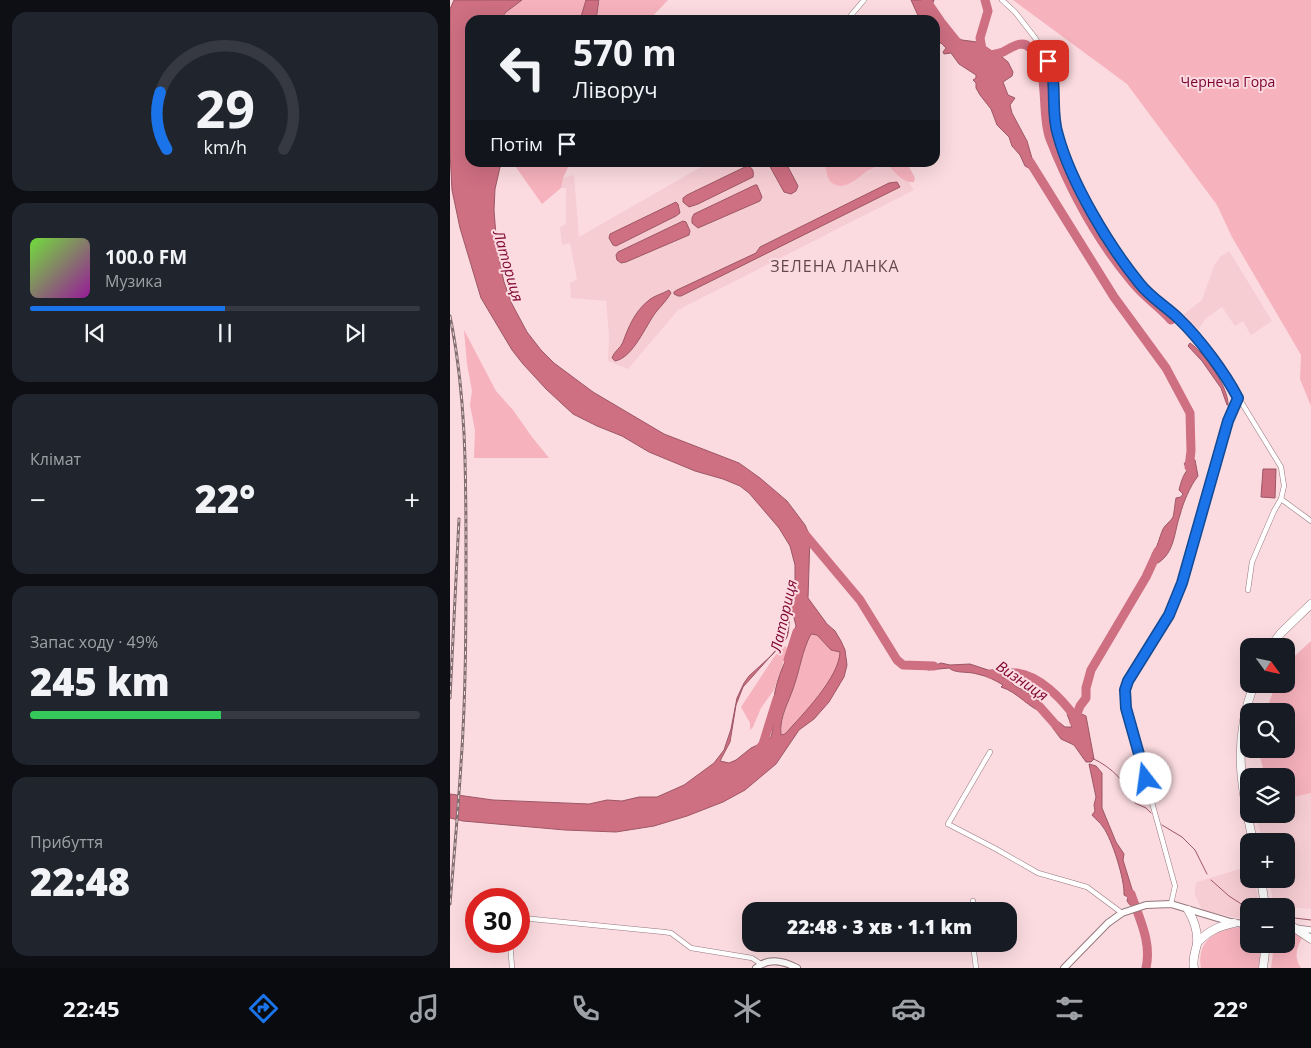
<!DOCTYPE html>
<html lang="uk">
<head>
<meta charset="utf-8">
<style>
	:root { --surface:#171b24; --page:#20242c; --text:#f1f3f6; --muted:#9ea1a6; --line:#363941; --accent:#1a73e8 }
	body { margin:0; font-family:"Open Sans",sans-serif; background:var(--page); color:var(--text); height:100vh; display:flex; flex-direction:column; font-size:19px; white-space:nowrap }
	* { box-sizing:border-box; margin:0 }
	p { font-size:16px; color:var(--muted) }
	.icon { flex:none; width:28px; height:28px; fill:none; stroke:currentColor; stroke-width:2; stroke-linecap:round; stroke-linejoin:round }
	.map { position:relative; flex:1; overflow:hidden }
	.details { display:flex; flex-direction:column; gap:12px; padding:12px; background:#0d0f14; width:450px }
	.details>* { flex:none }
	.banner { position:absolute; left:15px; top:15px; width:475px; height:152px; border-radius:15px; box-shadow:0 5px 20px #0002; background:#171b24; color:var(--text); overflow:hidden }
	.needle { width:32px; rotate:123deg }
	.controls { position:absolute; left:790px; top:638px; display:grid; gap:10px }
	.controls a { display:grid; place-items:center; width:55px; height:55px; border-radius:10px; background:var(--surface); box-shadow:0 5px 20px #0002; font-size:25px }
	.speed { position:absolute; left:15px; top:888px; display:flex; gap:10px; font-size:25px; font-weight:700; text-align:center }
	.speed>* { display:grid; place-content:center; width:65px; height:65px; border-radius:50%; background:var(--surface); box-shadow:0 5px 20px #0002; line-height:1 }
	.speed .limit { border:8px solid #d22; background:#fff; color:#111 }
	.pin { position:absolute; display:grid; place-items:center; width:42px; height:42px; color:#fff; margin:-21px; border-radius:10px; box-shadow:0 2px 8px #0006 }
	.me { position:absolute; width:55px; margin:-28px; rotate:345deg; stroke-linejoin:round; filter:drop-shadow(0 0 4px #0008) }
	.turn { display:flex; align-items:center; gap:18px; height:105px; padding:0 25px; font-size:22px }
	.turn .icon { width:65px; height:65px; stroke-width:2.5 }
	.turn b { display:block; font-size:35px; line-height:42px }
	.then { display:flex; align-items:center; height:48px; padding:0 25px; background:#0003; gap:10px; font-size:19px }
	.big { font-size:38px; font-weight:800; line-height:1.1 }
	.details .card { flex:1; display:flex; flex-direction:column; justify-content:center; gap:8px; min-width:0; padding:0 18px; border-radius:15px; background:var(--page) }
	.details .dial { align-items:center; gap:0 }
	.dial svg { height:130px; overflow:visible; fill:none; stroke:var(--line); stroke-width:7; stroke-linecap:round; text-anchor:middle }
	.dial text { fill:var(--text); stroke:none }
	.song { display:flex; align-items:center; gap:15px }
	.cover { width:60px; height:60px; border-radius:8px; background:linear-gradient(135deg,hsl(100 70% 55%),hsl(300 70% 35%)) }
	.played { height:5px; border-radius:2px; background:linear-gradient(90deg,var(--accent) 50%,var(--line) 50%) }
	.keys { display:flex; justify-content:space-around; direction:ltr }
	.heat { display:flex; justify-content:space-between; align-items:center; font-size:28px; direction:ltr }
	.charge { height:8px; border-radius:4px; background:linear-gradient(90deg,#34c759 49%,var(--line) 0) }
	.trip { position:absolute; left:292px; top:902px; width:275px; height:50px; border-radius:15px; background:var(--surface); box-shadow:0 5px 20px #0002; font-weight:800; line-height:50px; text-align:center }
	.tabs { display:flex; height:80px; justify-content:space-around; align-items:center; background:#090b0e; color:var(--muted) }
	.tabs .icon { width:35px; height:35px }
	.tabs .current { color:var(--accent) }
	.tabs b { font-size:22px; color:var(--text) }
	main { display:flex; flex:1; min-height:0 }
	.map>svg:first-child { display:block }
	.built { fill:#f6cdd3 }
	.green { fill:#f6b2bd }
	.water { fill:#ce6f82; stroke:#9d5765; fill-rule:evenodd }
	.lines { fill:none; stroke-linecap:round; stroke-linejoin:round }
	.stream { stroke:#9d5765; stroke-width:1 }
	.river { stroke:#ce6f82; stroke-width:9 }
	.minor-casing { stroke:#95787d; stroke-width:5.5 }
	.tertiary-casing { stroke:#95787d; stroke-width:7 }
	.secondary-casing { stroke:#95787d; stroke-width:8 }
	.trunk-casing { stroke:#95787d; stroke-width:9 }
	.minor { stroke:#fff; stroke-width:4.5 }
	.tertiary { stroke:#fff; stroke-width:5.5 }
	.secondary { stroke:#fff; stroke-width:6 }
	.trunk { stroke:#fff; stroke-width:8 }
	.rail-casing { stroke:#816e70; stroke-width:3 }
	.rail { stroke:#fbdbe0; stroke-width:1; stroke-dasharray:4; stroke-linecap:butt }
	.route-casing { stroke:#114b97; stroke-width:12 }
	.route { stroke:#1a73e8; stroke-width:9 }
	.labels { text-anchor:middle; stroke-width:4; stroke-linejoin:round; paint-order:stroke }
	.park-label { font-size:14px; fill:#7b0031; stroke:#fbdbe0 }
	.water-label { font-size:15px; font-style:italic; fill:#810835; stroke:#fbdbe0 }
	.quarter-label { font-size:16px; letter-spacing:1px; fill:#63484d; stroke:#fbdbe0 }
</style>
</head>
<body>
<main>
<section class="details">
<div class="card dial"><svg viewBox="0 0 100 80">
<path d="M14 69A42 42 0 1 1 86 69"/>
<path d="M14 69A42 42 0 0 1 10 34" stroke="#1a73e8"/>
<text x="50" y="56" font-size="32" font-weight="700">29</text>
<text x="50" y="72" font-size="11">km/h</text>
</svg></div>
<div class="card">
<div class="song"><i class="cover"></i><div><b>100.0 FM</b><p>Музика</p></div></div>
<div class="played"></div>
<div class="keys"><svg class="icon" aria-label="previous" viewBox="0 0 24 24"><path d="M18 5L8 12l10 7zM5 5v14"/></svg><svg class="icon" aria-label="pause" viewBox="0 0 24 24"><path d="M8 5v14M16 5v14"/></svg><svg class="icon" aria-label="next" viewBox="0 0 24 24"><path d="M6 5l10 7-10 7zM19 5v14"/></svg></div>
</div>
<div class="card"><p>Клімат</p>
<div class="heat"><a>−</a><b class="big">22°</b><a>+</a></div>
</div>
<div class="card"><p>Запас ходу · 49%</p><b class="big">245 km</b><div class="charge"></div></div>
<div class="card"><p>Прибуття</p><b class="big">22:48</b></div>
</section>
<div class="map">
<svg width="861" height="968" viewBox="0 0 861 968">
	<rect width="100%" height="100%" fill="#fbdbe0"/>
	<g class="built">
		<path d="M258 163H445L464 190 228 310 178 369 158 361 159 335 156 301 121 298 120 283 127 279 120 243 112 245 110 227 116 224V188H111L113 178 124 175 129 237Z"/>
		<path d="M779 251 822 321 801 335 793 321 785 326 772 307 755 319 747 332 733 315 752 300 764 266 770 257Z"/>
		<path d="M861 793V909L824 905 819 879H836V841H812L806 814H836V799Z"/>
		<path d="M799 866V879H805L809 906H799V920L758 912 751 908 745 895V887L747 882Z"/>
	</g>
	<g class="green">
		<path d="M72 0H136L130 20H50L56 12Z"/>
		<path d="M150 0H218L199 20H146Z"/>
		<path d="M563 0H861V406L850 379 851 355 782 237 767 205 677 84Z"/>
		<path d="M63 163H120L113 178 111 188 92 204Z"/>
		<path d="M374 163H457L465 178 464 182C453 184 443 170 436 163 429 166 420 168 414 173 406 180 391 193 380 181 377 177 376 168 374 163Z"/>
		<path d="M14 330 46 391 63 410 82 437 99 458H24L25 430 20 405 22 391 17 364Z"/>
		<path d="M361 634 367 635 381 650 390 652C389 679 352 714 335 734L331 735C330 717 339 703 344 686 350 669 352 651 361 634Z"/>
		<path d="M861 641V793L836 799V776H815L808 749H836V711H816L826 684H836V664Z"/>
		<path d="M334 646 338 648 324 690 311 708 303 727 300 730V723L291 707 324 657Z"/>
		<path d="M783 928H799V944H812L811 963 808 968H751C747 944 761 932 783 928Z"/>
		<path d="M836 930 853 936C847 947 843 957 851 968H821L824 944H836Z"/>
	</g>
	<g class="water">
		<path d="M4 0H72L56 12 50 20H20V162L51 163 45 189 44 210 47 249 54 282 62 304 77 332 91 350 104 363 143 392 214 434 289 463 310 478 337 501 355 525 360 536 358 598 377 624 385 631 391 641 395 650 397 665 394 677 379 702 364 719 349 730 326 764 295 790 273 802 237 816 204 826 166 832 115 830 13 821 0 818V794L43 800 139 804 157 800 172 801 189 797H207L234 785 264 763 274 750 281 729 287 698 294 683 299 676 322 655 337 637 340 608 345 589V565L340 546 329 528 299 493 290 486 273 479 245 471 199 452 172 436 147 426 123 414 96 389 73 364 62 350 31 298 10 228 2 190 0 152V9ZM342 610 346 626 343 635 344 647C333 660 324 688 323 706 323 716 324 727 321 737L316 741 301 748 286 760 279 763 270 761 280 742 286 705 293 687 336 639C341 630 337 618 342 610ZM361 634 367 635 381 650 390 652C389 678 352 715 335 734L331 735C329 717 339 702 344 686 350 669 352 651 361 634Z"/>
		<path d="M136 0H149L146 20H130Z"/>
		<path d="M461 0H484L481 8 501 35 512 40 527 42 552 57 558 62 563 72 562 76 553 82 558 95 565 98 560 105 562 113 577 141 586 172 575 166 570 155 562 146 559 137 547 125 541 109 530 95 526 88V83L523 80 526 78V75L509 64 501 53 494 54 493 52 496 48 491 43 485 44V20H470Z"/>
		<path d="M318 163H336L348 186 346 191 341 194 334 192Z"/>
		<path d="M297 166C303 167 304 172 303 177L248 204 239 207 233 202V198L237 195Z"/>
		<path d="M447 182 450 187 231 296H228L224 294V292L227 290 306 253 310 247 439 183Z"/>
		<path d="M305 185H307L312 197 310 201 248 228 242 223V218L244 214Z"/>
		<path d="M226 202 228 204 230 213 226 216 166 246 163 245 159 238 160 234Z"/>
		<path d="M233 221 236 222 240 231 239 235 176 262 171 263 167 260 166 255 168 252Z"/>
		<path d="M219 290 221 293C217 300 211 306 206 312 196 325 183 358 165 361L162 358C164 351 171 348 173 342 178 328 185 311 198 301 203 296 212 294 219 290Z"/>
		<path d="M740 343C754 352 779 388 778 405H777L771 388 752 361 738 346Z"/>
		<path d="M740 456 745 460 748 476C740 486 733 503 730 515 724 532 725 552 708 563L703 561 702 554C708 547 709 538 713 529 715 525 721 521 723 517 724 514 725 503 726 498L731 497 733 494 729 490C731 482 733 475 738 469L734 464Z"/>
		<path d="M813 469H826L825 498 811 497Z"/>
		<path d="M479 663 486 665 491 663 500 665 520 664 544 672 548 676 558 679 565 686 575 691 589 701 596 709 595 713C579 709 568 692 551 687L553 685C545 680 537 676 527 674 518 671 506 674 499 668L478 670 469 664Z"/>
		<path d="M621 709 636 716 644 759 641 762H636L624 745 611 739 602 727 609 722 615 727H622L617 714Z"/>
		<path d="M639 764 646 766 652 773V808L666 842 674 854 673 860 686 902 680 905 677 901 678 897 674 895C675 880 662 839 653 827 650 822 645 819 642 815L645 811 644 805 646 797Z"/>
	</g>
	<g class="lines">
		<g class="stream">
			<path d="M642 758C663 768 676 782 685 803L696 808 701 813"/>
			<path d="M712 825 732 837 745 850 757 874"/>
			<path d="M761 880 779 896 799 909"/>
			<path d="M836 917 861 920"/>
		</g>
		<g class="river">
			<path d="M476 0 491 22 507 42"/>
			<path d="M535 0 538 11 530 38 532 49 539 54"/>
			<path d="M534 56C541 55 547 54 553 52 561 48 572 39 580 48 601 70 590 113 600 139 620 190 648 242 683 283 694 297 710 307 721 320"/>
			<path d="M580 162 664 297 716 368 740 413 741 451 739 467"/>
			<path d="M352 531 410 600 447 660 453 665 484 666"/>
			<path d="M338 660 347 632"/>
			<path d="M540 674C549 673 558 672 567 673 590 676 612 699 625 717"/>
			<path d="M589 706 612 732"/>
			<path d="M624 722 630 706 636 698V688L641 670 696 577 708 551"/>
			<path d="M307 752 313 744 327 699"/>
			<path d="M681 894C689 918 702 942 696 968"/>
		</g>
		<g class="minor-casing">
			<g id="minor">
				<path d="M552 0 565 12 586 39 598 61 603 77 604 118 608 135 622 171 642 213 691 286 729 319 752 345 782 387 831 467 834 486 831 499 824 511 802 562 798 590"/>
				<path d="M397 20 414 0"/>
				<path d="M831 499 861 521"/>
				<path d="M540 752 498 824 546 849 588 873 637 887 672 913"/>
				<path d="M523 901V911"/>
				<path d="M721 904 725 886 676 708 675 691 678 681 719 615 732 583 778 421 788 398"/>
				<path d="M69 919 72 918 214 932 221 933 241 948 302 958 311 964"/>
				<path d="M60 941 62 968"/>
				<path d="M523 944 526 968"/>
			</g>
		</g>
		<g class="tertiary-casing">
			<path id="tertiary" d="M846 928 861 930"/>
		</g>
		<g class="secondary-casing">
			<g id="secondary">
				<path d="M306 968C319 957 334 961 347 968"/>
				<path d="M614 968 658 923 672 913 696 905 721 904 784 923 799 924"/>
			</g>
		</g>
		<g class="trunk-casing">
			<g id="trunk">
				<path d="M821 646 831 633 861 604"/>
				<path d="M803 841C790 783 783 741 804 684"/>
				<path d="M811 879 815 906"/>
				<path d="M738 910C744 920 748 933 747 944 745 953 742 959 744 968"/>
				<path d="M843 927 861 939"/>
				<path d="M747 943C758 931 769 926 784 923"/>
				<path d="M813 968 816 944"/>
			</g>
		</g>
		<use href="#minor" class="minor"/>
		<use href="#tertiary" class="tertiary"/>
		<use href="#secondary" class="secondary"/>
		<use href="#trunk" class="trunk"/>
		<g class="rail-casing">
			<g id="rail">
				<path d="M0 316C16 394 16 473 16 553 16 623 16 694 11 764 8 811 4 857 0 904"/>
				<path d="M0 698 9 519"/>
			</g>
		</g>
		<use href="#rail" class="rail"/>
	</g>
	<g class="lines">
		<g class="route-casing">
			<path id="route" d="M598 61C600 66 602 73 603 79 605 98 602 117 608 135 621 183 659 246 690 284 701 298 717 307 729 319 750 339 775 373 788 398L778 421 732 583 719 615 678 681 675 690 676 708 696 779"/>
		</g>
		<use href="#route" class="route"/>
	</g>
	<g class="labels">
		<g class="park-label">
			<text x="778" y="87">Чернеча Гора</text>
		</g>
		<g class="water-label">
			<text transform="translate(58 266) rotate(74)" y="5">Латориця</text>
			<text transform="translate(334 616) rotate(-77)" y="5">Латориця</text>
			<text transform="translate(572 681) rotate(34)" y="5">Визниця</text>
		</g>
		<g class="quarter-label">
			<text x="385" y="272">ЗЕЛЕНА ЛАНКА</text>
		</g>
	</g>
</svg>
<div class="controls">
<a><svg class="needle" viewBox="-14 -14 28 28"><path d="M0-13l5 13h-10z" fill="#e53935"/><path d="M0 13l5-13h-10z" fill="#9ea1a6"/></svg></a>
<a><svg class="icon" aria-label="search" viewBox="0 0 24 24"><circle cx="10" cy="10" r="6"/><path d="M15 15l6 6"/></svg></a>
<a><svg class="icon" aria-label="layers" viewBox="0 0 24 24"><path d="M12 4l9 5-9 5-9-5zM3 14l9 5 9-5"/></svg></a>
<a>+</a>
<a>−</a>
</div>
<div class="speed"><div class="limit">30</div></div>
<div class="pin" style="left:598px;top:61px;background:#d93025"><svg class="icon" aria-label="arrive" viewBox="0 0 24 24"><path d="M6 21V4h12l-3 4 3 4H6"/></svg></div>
<svg class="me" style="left:696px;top:779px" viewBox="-20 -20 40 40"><circle r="19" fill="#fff"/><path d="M0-13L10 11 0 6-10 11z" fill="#1a73e8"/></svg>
<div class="trip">22:48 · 3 хв · 1.1 km</div>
<div class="banner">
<div class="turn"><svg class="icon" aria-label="left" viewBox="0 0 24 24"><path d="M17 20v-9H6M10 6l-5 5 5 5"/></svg><div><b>570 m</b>Ліворуч</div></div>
<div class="then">Потім<svg class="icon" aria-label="arrive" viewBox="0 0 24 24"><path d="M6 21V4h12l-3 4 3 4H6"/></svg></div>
</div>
</div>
</main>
<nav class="tabs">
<b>22:45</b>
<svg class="icon current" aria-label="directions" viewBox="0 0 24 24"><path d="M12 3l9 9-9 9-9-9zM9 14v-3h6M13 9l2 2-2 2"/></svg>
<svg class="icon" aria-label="music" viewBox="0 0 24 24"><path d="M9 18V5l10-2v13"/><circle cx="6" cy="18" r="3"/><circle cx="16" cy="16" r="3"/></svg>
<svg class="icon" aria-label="phone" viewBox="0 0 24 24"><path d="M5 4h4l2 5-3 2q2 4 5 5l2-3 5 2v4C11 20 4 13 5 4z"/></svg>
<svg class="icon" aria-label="climate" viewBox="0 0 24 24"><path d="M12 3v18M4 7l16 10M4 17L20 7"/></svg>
<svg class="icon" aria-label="car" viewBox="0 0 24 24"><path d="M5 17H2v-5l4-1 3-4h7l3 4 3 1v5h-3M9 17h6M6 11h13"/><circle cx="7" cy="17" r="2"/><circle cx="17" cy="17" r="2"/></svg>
<svg class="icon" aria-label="filters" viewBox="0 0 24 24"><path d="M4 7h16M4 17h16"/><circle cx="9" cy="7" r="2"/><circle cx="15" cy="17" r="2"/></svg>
<b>22°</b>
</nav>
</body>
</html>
